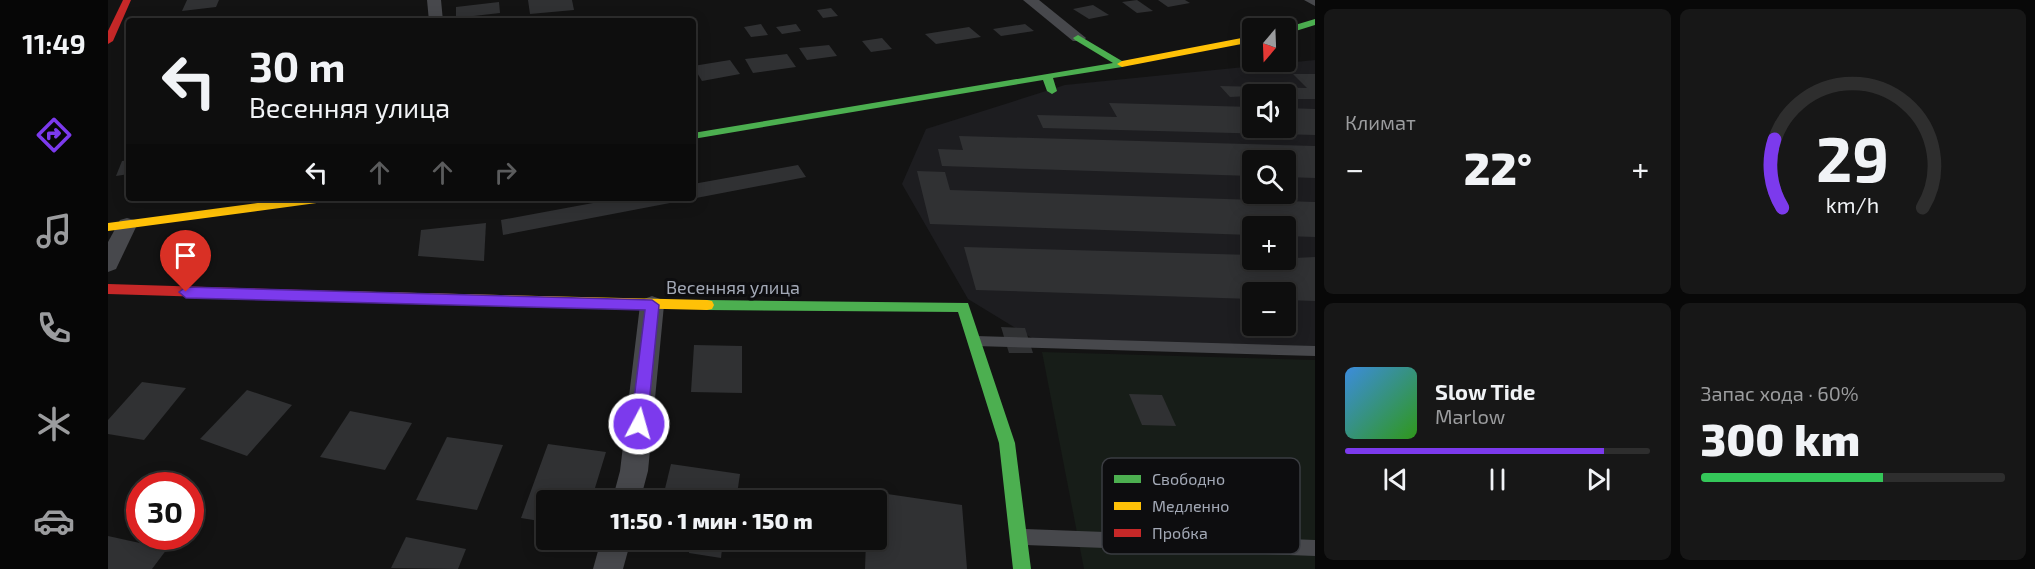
<!DOCTYPE html>
<html lang="ru">
<head>
<meta charset="utf-8">
<style>
	:root { --surface:#0e0e0e; --page:#171717; --text:#f1f3f6; --muted:#9b9c9e; --line:#2e2e2e; --accent:#7c3aed }
	body { margin:0; font-family:"Exo 2",sans-serif; background:var(--page); color:var(--text); height:100vh; display:flex; flex-direction:column; font-size:22px; white-space:nowrap }
	* { box-sizing:border-box; margin:0 }
	p { font-size:20px; color:var(--muted) }
	.icon { flex:none; width:33px; height:33px; fill:none; stroke:currentColor; stroke-width:2; stroke-linecap:round; stroke-linejoin:round }
	.map { position:relative; flex:1; overflow:hidden }
	.drawer { display:flex; flex-direction:column; gap:9px; padding:9px; background:#080808; width:720px }
	.drawer>* { flex:none }
	.top-card { position:absolute; left:18px; top:18px; width:570px; height:183px; border-radius:6px; box-shadow:0 3px 15px #0003,0 0 0 2px var(--line); background:#0e0e0e; color:var(--text); overflow:hidden }
	.needle { width:39px; rotate:199deg }
	.fabs { position:absolute; left:1134px; top:18px; display:grid; gap:12px }
	.fabs a { display:grid; place-items:center; width:54px; height:54px; border-radius:6px; background:var(--surface); box-shadow:0 3px 15px #0003,0 0 0 2px var(--line); font-size:30px }
	.speed { position:absolute; left:18px; top:472px; display:flex; gap:12px; font-size:30px; font-weight:700; text-align:center }
	.speed>* { display:grid; place-content:center; width:78px; height:78px; border-radius:50%; background:var(--surface); box-shadow:0 3px 15px #0003,0 0 0 2px var(--line); line-height:1 }
	.speed .limit { border:9px solid #d22; background:#fff; color:#111 }
	.pin { position:absolute; display:grid; place-items:center; width:51px; height:51px; color:#fff; margin:-62px -26px; border-radius:50% 50% 50% 0; rotate:-45deg; box-shadow:0 0 6px #0007 }
	.pin .icon { rotate:45deg }
	.me { position:absolute; width:66px; margin:-33px; rotate:6deg; stroke-linejoin:round; filter:drop-shadow(0 0 4px #0008) }
	.turn { display:flex; align-items:center; gap:21px; height:126px; padding:0 24px; font-size:27px }
	.turn .icon { width:78px; height:78px; stroke-width:2.5 }
	.turn b { display:block; font-size:42px; line-height:51px }
	.lanes { display:flex; align-items:center; height:57px; padding:0 24px; background:#0003; justify-content:center; gap:30px; direction:ltr }
	.lanes .off { opacity:.35 }
	.big { font-size:45px; font-weight:800; line-height:1.1 }
	.drawer .tile { flex:1; display:flex; flex-direction:column; justify-content:center; gap:9px; min-width:0; padding:0 21px; border-radius:9px; background:var(--page) }
	.drawer .dial { align-items:center; gap:0 }
	.dial svg { height:156px; overflow:visible; fill:none; stroke:var(--line); stroke-width:7; stroke-linecap:round; text-anchor:middle }
	.dial text { fill:var(--text); stroke:none }
	.song { display:flex; align-items:center; gap:18px }
	.cover { width:72px; height:72px; border-radius:9px; background:linear-gradient(135deg,hsl(210 70% 55%),hsl(110 70% 35%)) }
	.played { height:6px; border-radius:3px; background:linear-gradient(90deg,var(--accent) 85%,var(--line) 85%) }
	.keys { display:flex; justify-content:space-around; direction:ltr }
	.heat { display:flex; justify-content:space-between; align-items:center; font-size:33px; direction:ltr }
	.charge { height:9px; border-radius:4px; background:linear-gradient(90deg,#34c759 60%,var(--line) 0) }
	.drawer .tiles { flex:1; display:grid; gap:9px; grid-template-columns:repeat(2,1fr) }
	.trip { position:absolute; left:428px; top:490px; width:351px; height:60px; border-radius:6px; background:var(--surface); box-shadow:0 3px 15px #0003,0 0 0 2px var(--line); font-weight:800; line-height:60px; text-align:center }
	main { display:flex; flex:1; min-height:0 }
	.dock { display:flex; flex-direction:column; width:108px; justify-content:space-around; align-items:center; background:#060606; color:var(--muted) }
	.dock .icon { width:42px; height:42px }
	.dock .on { color:var(--accent) }
	.dock b { font-size:27px; color:var(--text) }
	.map>svg:first-child { display:block }
	.built { fill:#1d1d20; fill-rule:evenodd }
	.green { fill:#171d18 }
	.building { fill:#303133 }
	.lines { fill:none; stroke-linecap:round; stroke-linejoin:round }
	.lane { fill:#47484c; fill-rule:evenodd }
	.street { fill:#47484c; fill-rule:evenodd }
	.fast { fill:#4caf50; fill-rule:evenodd }
	.slow { fill:#ffc107; fill-rule:evenodd }
	.jam { fill:#c62828; fill-rule:evenodd }
	.route { fill:#7c3aed; stroke:#51269a; stroke-width:1.5 }
	.labels { text-anchor:middle; stroke-width:6; stroke-linejoin:round; paint-order:stroke }
	.street-label { font-size:18px; fill:#a3a9b6; stroke:#0d0d0f }
	.key { fill:#0d0d0f; stroke:#3a3c41; stroke-width:1.5 }
	.key-label { font-size:16px; fill:#a3a9b6 }
</style>
</head>
<body>
<main>
<nav class="dock">
<b>11:49</b>
<svg class="icon on" aria-label="directions" viewBox="0 0 24 24"><path d="M12 3l9 9-9 9-9-9zM9 14v-3h6M13 9l2 2-2 2"/></svg>
<svg class="icon" aria-label="music" viewBox="0 0 24 24"><path d="M9 18V5l10-2v13"/><circle cx="6" cy="18" r="3"/><circle cx="16" cy="16" r="3"/></svg>
<svg class="icon" aria-label="phone" viewBox="0 0 24 24"><path d="M5 4h4l2 5-3 2q2 4 5 5l2-3 5 2v4C11 20 4 13 5 4z"/></svg>
<svg class="icon" aria-label="climate" viewBox="0 0 24 24"><path d="M12 3v18M4 7l16 10M4 17L20 7"/></svg>
<svg class="icon" aria-label="car" viewBox="0 0 24 24"><path d="M5 17H2v-5l4-1 3-4h7l3 4 3 1v5h-3M9 17h6M6 11h13"/><circle cx="7" cy="17" r="2"/><circle cx="17" cy="17" r="2"/></svg>
</nav>
<div class="map">
<svg width="1207" height="569" viewBox="0 0 1207 569">
	<rect width="100%" height="100%" fill="#131313"/>
	<path class="built" d="M1207 60V350L929 341 860 299 794 184 818 129 957 85ZM1144 94H1178V128H1144ZM1144 160H1178V194H1144ZM1144 226H1178V260H1144ZM1144 292H1178V326H1144Z"/>
	<path class="green" d="M934 352 1207 360V569H976Z"/>
	<g class="building">
		<path d="M79 0H111L108 7 74 11Z"/>
		<path d="M420 0H464L466 10 422 14Z"/>
		<path d="M1029 0 1045 11 1029 13 1014 2Z"/>
		<path d="M1050 0H1077L1082 3 1060 7Z"/>
		<path d="M391 2 392 13 348 18V7Z"/>
		<path d="M985 5 1001 15 981 19 965 9Z"/>
		<path d="M723 8 730 16 715 18 709 10Z"/>
		<path d="M653 24 660 35 643 37 636 27Z"/>
		<path d="M688 24 693 31 674 34 668 27Z"/>
		<path d="M917 24 926 31 893 36 885 29Z"/>
		<path d="M861 27 873 37 828 44 817 34Z"/>
		<path d="M774 38 784 49 763 52 754 41Z"/>
		<path d="M721 45 729 56 699 60 691 48Z"/>
		<path d="M679 54 688 67 645 73 637 59Z"/>
		<path d="M622 60 632 74 594 81 585 66Z"/>
		<path d="M1185 74H1207V99H1178V94L1122 97 1112 86 1199 88Z"/>
		<path d="M1001 103 1144 107V128H1178V108L1207 109V135L935 128 929 115 1009 117Z"/>
		<path d="M851 136 1207 146V178L1178 177V160H1144V176L834 166 830 149 855 150Z"/>
		<path d="M21 160V174L8 176 14 161Z"/>
		<path d="M690 165 698 177 395 235 393 220 512 198 585 199V184Z"/>
		<path d="M809 171 837 172 842 190 1207 202V237L1178 236V226H1144V235L822 224Z"/>
		<path d="M378 223 376 261 310 256 313 230Z"/>
		<path d="M856 247 1144 255V260L1207 257V301L1178 300V292H1144V299L868 290Z"/>
		<path d="M893 327 917 328 925 353H901Z"/>
		<path d="M586 345 634 346V393L583 392Z"/>
		<path d="M34 382 78 388 36 440 0 434V420Z"/>
		<path d="M139 390 184 405 139 456 92 439Z"/>
		<path d="M1021 394 1054 395 1068 426 1034 425Z"/>
		<path d="M242 411 304 423 277 470 212 457Z"/>
		<path d="M339 437 395 445 369 510 308 500Z"/>
		<path d="M440 444 498 452 483 501H438V522L413 518Z"/>
		<path d="M563 464 632 474 628 501H554Z"/>
		<path d="M759 491 854 505 859 569H757L758 540H768V501H759Z"/>
		<path d="M0 536 59 549 44 569H0Z"/>
		<path d="M298 537 358 549 350 569 283 568Z"/>
		<path d="M542 540H576L574 548 541 543Z"/>
		<path d="M583 540H615L613 558 581 553Z"/>
	</g>
	<g class="lines">
		<g class="lane">
			<path d="M867 336 1207 346V356L867 346 862 345 861 341 862 337Z"/>
			<path d="M917 529 1207 540V556L917 545 911 542 909 537 911 532Z"/>
		</g>
		<g class="street">
			<path d="M319 0H333L335 21H321Z"/>
			<path d="M915 0H931L978 38 975 41H965Z"/>
			<path d="M1196 0H1207V6Z"/>
			<path d="M19 218 26 220 29 225 8 269 0 272V242L12 220Z"/>
			<path d="M544 296 552 299 556 305 540 471 532 501H504L512 471 532 305 536 299Z"/>
			<path d="M493 540H523L515 569H485Z"/>
		</g>
		<g class="fast">
			<path d="M1207 19V25L1178 34 1177 28Z"/>
			<path d="M970 35 1019 64 1014 67 945 78 949 91 944 94 939 91 935 80 585 139V133L1005 63 967 40 965 38Z"/>
			<path d="M599 300 860 303 907 443 923 569H905L891 443 850 312 599 310 594 309 592 305 594 301Z"/>
		</g>
		<g class="slow">
			<path d="M1144 36V42L1014 67 1009 64 1014 61Z"/>
			<path d="M187 198H222L216 202 0 231V223Z"/>
			<path d="M228 291 599 300 604 301 606 305 604 309 599 310 228 301 221 296Z"/>
		</g>
		<g class="jam">
			<path d="M15 0H23L5 41 0 44V31Z"/>
			<path d="M0 284 228 291 235 296 228 301 0 294Z"/>
		</g>
	</g>
	<path class="route" d="M78 287 544 300 551 305 539 424 537 429H525L523 424 537 310 78 298 71 292Z"/>
	<g class="labels">
		<g class="street-label">
			<text x="625" y="294">Весенняя улица</text>
		</g>
	</g>
	<rect x="994" y="458" width="198" height="96" rx="9" class="key"/>
	<rect x="1006" y="475" width="27" height="8" fill="#4caf50"/>
	<rect x="1006" y="502" width="27" height="8" fill="#ffc107"/>
	<rect x="1006" y="529" width="27" height="8" fill="#c62828"/>
	<g class="key-label">
		<text x="1044" y="485">Свободно</text>
		<text x="1044" y="512">Медленно</text>
		<text x="1044" y="539">Пробка</text>
	</g>
</svg>
<div class="fabs">
<a><svg class="needle" viewBox="-14 -14 28 28"><path d="M0-13l5 13h-10z" fill="#e53935"/><path d="M0 13l5-13h-10z" fill="#9b9c9e"/></svg></a>
<a><svg class="icon" aria-label="sound" viewBox="0 0 24 24"><path d="M4 9h4l5-4v14l-5-4H4zM17 9q2 3 0 6"/></svg></a>
<a><svg class="icon" aria-label="search" viewBox="0 0 24 24"><circle cx="10" cy="10" r="6"/><path d="M15 15l6 6"/></svg></a>
<a>+</a>
<a>−</a>
</div>
<div class="speed"><div class="limit">30</div></div>
<div class="pin" style="left:78px;top:292px;background:#d93025"><svg class="icon" aria-label="arrive" viewBox="0 0 24 24"><path d="M6 21V4h12l-3 4 3 4H6"/></svg></div>
<svg class="me" style="left:531px;top:424px" viewBox="-20 -20 40 40"><circle r="17" fill="#7c3aed" stroke="#fff" stroke-width="3"/><path d="M0-11L8 9 0 5-8 9z" fill="#fff"/></svg>
<div class="trip">11:50 · 1 мин · 150 m</div>
<div class="top-card">
<div class="turn"><svg class="icon" aria-label="left" viewBox="0 0 24 24"><path d="M17 20v-9H6M10 6l-5 5 5 5"/></svg><div><b>30 m</b>Весенняя улица</div></div>
<div class="lanes"><svg class="icon" aria-label="left" viewBox="0 0 24 24"><path d="M17 20v-9H6M10 6l-5 5 5 5"/></svg><svg class="icon off" aria-label="ahead" viewBox="0 0 24 24"><path d="M12 20V5M6 11l6-6 6 6"/></svg><svg class="icon off" aria-label="ahead" viewBox="0 0 24 24"><path d="M12 20V5M6 11l6-6 6 6"/></svg><svg class="icon off" aria-label="right" viewBox="0 0 24 24"><path d="M7 20v-9h11M14 6l5 5-5 5"/></svg></div>
</div>
</div>
<section class="drawer">
<div class="tiles">
<div class="tile"><p>Климат</p>
<div class="heat"><a>−</a><b class="big">22°</b><a>+</a></div>
</div>
<div class="tile dial"><svg viewBox="0 0 100 80">
<path d="M14 69A42 42 0 1 1 86 69"/>
<path d="M14 69A42 42 0 0 1 10 34" stroke="#7c3aed"/>
<text x="50" y="56" font-size="32" font-weight="700">29</text>
<text x="50" y="72" font-size="11">km/h</text>
</svg></div>
<div class="tile">
<div class="song"><i class="cover"></i><div><b>Slow Tide</b><p>Marlow</p></div></div>
<div class="played"></div>
<div class="keys"><svg class="icon" aria-label="previous" viewBox="0 0 24 24"><path d="M18 5L8 12l10 7zM5 5v14"/></svg><svg class="icon" aria-label="pause" viewBox="0 0 24 24"><path d="M8 5v14M16 5v14"/></svg><svg class="icon" aria-label="next" viewBox="0 0 24 24"><path d="M6 5l10 7-10 7zM19 5v14"/></svg></div>
</div>
<div class="tile"><p>Запас хода · 60%</p><b class="big">300 km</b><div class="charge"></div></div>
</div>
</section>
</main>
</body>
</html>
